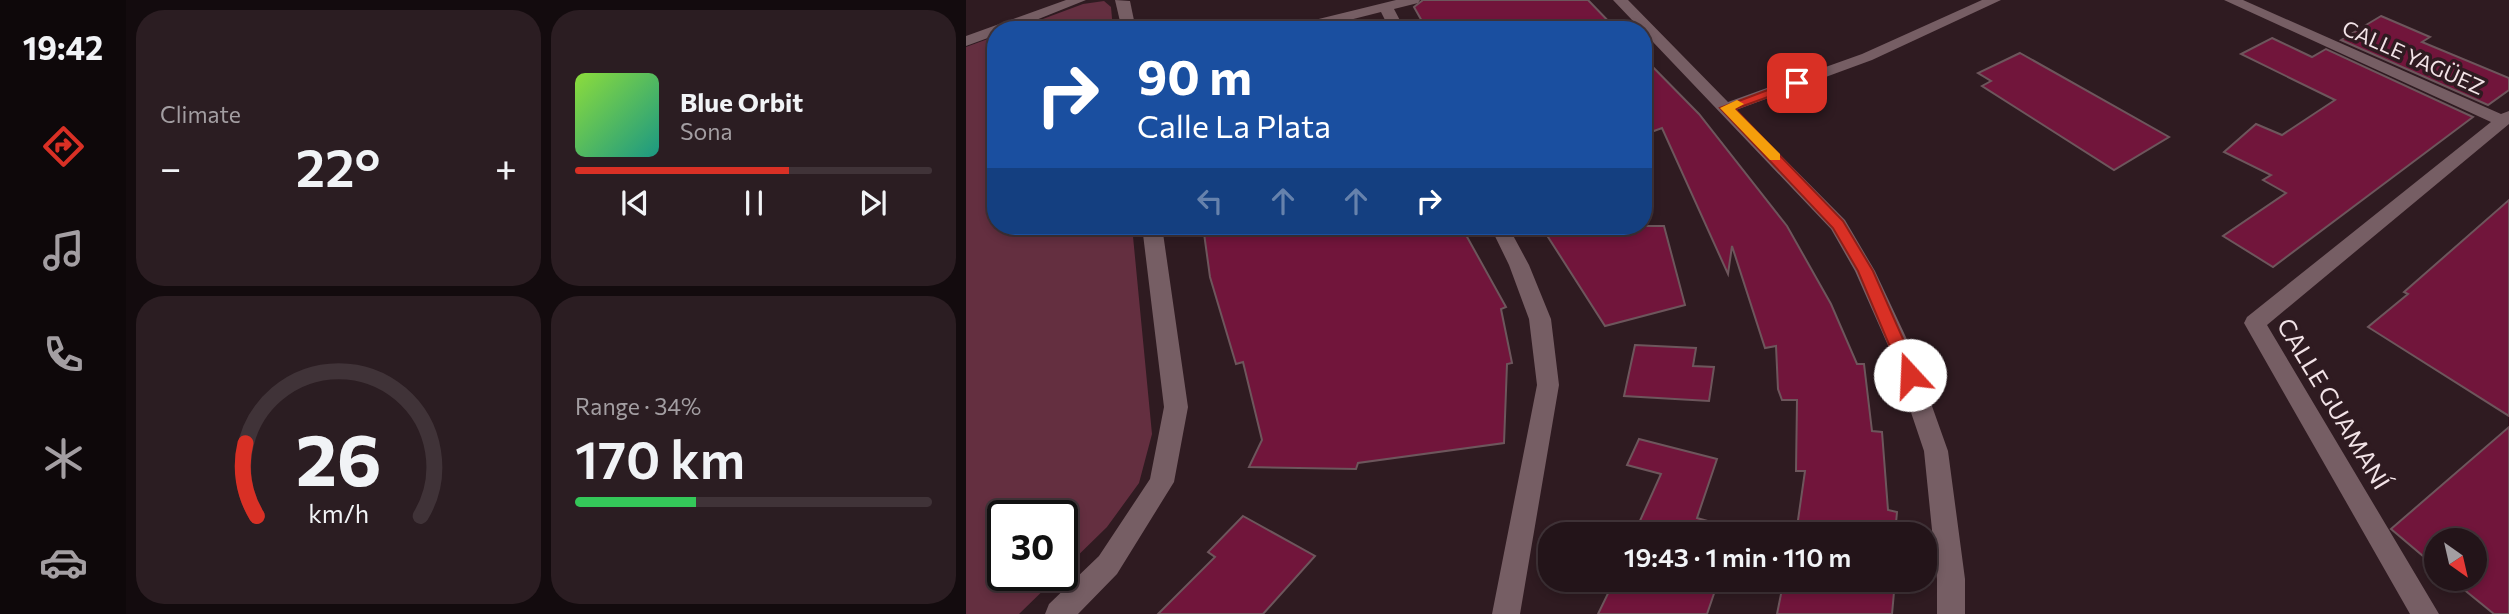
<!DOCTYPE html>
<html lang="en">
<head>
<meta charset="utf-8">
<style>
	:root { --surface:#231419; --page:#2b1d22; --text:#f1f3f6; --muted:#a39ea2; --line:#403338; --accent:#d93025 }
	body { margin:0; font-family:Commissioner,sans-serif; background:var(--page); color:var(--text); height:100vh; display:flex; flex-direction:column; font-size:26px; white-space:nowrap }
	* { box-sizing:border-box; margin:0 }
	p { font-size:23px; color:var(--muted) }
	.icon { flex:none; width:38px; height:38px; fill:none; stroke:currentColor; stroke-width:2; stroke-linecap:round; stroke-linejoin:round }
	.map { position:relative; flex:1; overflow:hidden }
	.sheet { display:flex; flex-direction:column; gap:10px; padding:10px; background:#130b0e; width:840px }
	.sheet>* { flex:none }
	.hud { position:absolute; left:21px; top:21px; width:665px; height:214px; border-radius:28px; box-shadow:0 4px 10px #0003,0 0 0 2px var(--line); background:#1a4fa0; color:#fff; overflow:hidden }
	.needle { width:46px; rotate:146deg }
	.tools { position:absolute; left:1458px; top:528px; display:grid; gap:14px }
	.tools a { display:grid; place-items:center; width:63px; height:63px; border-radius:50%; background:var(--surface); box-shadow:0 4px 10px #0003,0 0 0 2px var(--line); font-size:35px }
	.speed { position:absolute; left:21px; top:500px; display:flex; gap:14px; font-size:35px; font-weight:700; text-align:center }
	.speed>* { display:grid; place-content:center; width:91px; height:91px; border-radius:50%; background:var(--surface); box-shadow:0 4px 10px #0003,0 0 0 2px var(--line); line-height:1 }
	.speed .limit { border:4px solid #111; border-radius:10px; background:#fff; color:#111 }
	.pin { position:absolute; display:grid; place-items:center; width:60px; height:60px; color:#fff; margin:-30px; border-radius:14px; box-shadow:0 4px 10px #0006 }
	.me { position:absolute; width:77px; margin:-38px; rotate:340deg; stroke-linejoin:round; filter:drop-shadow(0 0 5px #0008) }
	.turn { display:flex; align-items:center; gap:24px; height:147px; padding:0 35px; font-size:32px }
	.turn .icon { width:91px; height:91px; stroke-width:2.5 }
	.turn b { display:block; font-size:49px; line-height:60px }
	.lanes { display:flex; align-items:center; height:66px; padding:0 35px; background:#0003; justify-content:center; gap:35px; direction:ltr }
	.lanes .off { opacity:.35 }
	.big { font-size:52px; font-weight:600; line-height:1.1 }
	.sheet .tile { flex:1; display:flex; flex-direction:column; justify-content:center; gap:10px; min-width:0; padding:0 24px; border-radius:28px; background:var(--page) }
	.sheet .dial { align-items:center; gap:0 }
	.dial svg { height:182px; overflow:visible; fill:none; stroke:var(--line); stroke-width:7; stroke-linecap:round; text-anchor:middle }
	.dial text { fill:var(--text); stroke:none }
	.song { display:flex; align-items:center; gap:21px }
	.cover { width:84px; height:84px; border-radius:10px; background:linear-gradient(135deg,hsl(90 70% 55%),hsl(170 70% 35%)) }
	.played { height:7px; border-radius:4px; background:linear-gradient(90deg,var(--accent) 60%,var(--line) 60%) }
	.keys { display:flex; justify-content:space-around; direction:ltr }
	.heat { display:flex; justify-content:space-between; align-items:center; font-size:38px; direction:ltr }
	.charge { height:10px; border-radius:5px; background:linear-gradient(90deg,#34c759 34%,var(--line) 0) }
	.sheet .tiles { flex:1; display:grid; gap:10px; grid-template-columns:repeat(2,1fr) }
	.trip { position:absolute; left:572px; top:522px; width:399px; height:70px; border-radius:28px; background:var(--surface); box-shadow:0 4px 10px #0003,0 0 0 2px var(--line); font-weight:600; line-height:70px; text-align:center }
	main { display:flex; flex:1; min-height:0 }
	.tab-bar { display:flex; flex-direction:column; width:126px; justify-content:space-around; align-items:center; background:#0e080a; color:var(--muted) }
	.tab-bar .icon { width:49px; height:49px }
	.tab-bar .active { color:var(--accent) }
	.tab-bar b { font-size:32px; color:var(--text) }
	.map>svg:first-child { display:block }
	.green { fill:#642f40 }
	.building { fill:#71153b; stroke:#6d565c; stroke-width:2 }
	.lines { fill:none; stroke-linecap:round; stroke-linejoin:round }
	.street { fill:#765e64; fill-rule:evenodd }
	.route { fill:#d93025; stroke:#8d1f18; stroke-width:2 }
	.slow { fill:#f59e0b }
	.labels { text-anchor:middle; stroke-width:7; stroke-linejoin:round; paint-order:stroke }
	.far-street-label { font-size:21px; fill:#f2e3e7; stroke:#2f1b21 }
	.street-label { font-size:24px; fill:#f2e3e7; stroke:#2f1b21 }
</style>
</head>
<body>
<main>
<nav class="tab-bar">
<b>19:42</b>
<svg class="icon active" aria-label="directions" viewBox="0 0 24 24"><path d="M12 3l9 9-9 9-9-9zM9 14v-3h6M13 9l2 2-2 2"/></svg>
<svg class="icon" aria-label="music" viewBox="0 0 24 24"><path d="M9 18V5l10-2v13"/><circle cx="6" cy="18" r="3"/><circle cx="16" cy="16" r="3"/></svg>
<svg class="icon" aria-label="phone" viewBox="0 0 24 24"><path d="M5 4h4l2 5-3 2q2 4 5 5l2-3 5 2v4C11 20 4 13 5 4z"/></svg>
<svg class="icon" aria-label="climate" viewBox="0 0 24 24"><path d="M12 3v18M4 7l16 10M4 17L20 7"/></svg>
<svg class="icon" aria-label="car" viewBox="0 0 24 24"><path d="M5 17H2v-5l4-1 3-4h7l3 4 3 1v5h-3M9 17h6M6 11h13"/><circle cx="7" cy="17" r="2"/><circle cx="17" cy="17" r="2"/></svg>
</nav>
<section class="sheet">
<div class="tiles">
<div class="tile"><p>Climate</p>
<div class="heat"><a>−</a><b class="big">22°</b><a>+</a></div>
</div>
<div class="tile">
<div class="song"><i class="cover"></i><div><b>Blue Orbit</b><p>Sona</p></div></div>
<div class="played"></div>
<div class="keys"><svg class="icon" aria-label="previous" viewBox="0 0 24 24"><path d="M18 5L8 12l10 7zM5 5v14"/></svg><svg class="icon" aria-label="pause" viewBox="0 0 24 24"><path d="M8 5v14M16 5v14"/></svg><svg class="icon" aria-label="next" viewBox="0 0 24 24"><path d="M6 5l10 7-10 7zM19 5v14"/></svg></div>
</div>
<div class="tile dial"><svg viewBox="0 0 100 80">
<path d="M14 69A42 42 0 1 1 86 69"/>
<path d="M14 69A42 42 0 0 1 9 37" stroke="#d93025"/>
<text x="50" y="56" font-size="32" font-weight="700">26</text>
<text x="50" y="72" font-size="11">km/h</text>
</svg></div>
<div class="tile"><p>Range · 34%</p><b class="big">170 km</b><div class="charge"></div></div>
</div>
</section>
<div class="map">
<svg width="1543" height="614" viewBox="0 0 1543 614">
	<rect width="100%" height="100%" fill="#2f1b21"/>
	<g class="green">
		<path d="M138 1 145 7 147 30H47L117 4Z"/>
		<path d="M30 36V226H166L186 434 173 483 141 527 96 571V516H37V576H92L53 614H0V47Z"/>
	</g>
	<g class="building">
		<path d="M457 0H622L651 30H461L448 7Z"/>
		<path d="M1415 16 1464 37 1456 42 1543 78V90L1522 105 1375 40Z"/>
		<path d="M1306 38 1346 57 1360 49 1507 117 1307 267 1257 236 1320 193 1297 180 1305 175 1258 152 1290 124 1316 135 1369 100 1275 54Z"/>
		<path d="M1054 53 1203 137 1148 170 1016 86 1025 81 1012 73Z"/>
		<path d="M677 57 733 114 821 226 865 304 891 364H898L906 431 916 432 922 510 931 512 929 534H830L839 471H830L831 400H816L812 389 810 346 799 348 766 246 762 274 696 128 677 135Z"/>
		<path d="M1543 200V416L1402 327 1442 294 1438 292Z"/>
		<path d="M237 226H495L540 307 535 309 546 363 541 364 538 443 392 463 390 469 283 467 296 440 277 362 270 364 244 277Z"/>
		<path d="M575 226H698L719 305 639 326Z"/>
		<path d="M669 345 730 348 727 366 748 367 743 401 658 396Z"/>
		<path d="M1543 427V614H1528L1485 579H1508V541H1470V567L1425 529Z"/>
		<path d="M673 439 751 459 731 518 770 529 768 534H668L695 474 661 465Z"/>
		<path d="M277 516 349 556 297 614H192L249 557 242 552Z"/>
		<path d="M649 579H753L741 614H632Z"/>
		<path d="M818 579H926L929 581 926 614H811Z"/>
	</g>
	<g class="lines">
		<g class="street">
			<path d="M100 0H120L45 30H30V35L0 46V36Z"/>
			<path d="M149 0 164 1 170 30H156Z"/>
			<path d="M430 0H454L452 3 428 9 439 30H424L415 12 344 30H318L320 27Z"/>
			<path d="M647 0H662L762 102 896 54 1016 0H1035L906 60 770 110 879 220 909 271 946 350 982 451 999 579V614H971V579L958 451 924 350 889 271 865 229Z"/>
			<path d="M1258 0H1277L1535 114 1543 111V124L1301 325 1473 614H1444L1278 323 1281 317 1525 122Z"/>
			<path d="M176 226H196L222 407 208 482 151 574 112 614H79L83 604 133 556 184 479 198 407Z"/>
			<path d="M524 226H542L563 265 585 319 593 385 554 614H526L571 385 563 319 543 265Z"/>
		</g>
	</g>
	<path class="route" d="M831 79 837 83 835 85 769 109 877 221 907 271 953 375 950 380H938L892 271 867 228 754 108Z"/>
	<path class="slow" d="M771 100 778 104 769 109 814 154V160H804L754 108Z"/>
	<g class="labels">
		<g class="far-street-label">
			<text transform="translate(1447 58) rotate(24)" y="7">CALLE YAGÜEZ</text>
		</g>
		<g class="street-label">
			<text transform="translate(1367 404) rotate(59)" y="8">CALLE GUAMANÍ</text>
		</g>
	</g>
</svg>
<div class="tools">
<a><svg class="needle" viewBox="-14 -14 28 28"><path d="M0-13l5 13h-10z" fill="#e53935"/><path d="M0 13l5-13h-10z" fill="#a39ea2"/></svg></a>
</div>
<div class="speed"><div class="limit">30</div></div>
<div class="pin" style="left:831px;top:83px;background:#d93025"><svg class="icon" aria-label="arrive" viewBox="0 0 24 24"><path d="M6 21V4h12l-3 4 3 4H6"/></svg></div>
<svg class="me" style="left:944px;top:375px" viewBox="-20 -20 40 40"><circle r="19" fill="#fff"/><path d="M0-13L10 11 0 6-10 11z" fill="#d93025"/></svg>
<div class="trip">19:43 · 1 min · 110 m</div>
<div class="hud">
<div class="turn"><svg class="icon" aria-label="right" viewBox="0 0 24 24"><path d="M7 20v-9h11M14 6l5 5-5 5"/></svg><div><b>90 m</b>Calle La Plata</div></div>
<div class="lanes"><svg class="icon off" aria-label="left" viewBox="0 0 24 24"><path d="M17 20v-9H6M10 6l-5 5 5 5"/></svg><svg class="icon off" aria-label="ahead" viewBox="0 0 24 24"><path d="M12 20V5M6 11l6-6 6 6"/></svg><svg class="icon off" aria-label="ahead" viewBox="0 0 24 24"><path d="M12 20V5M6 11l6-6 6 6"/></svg><svg class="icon" aria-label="right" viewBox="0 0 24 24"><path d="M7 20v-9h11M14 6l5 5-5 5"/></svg></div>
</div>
</div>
</main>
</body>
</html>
